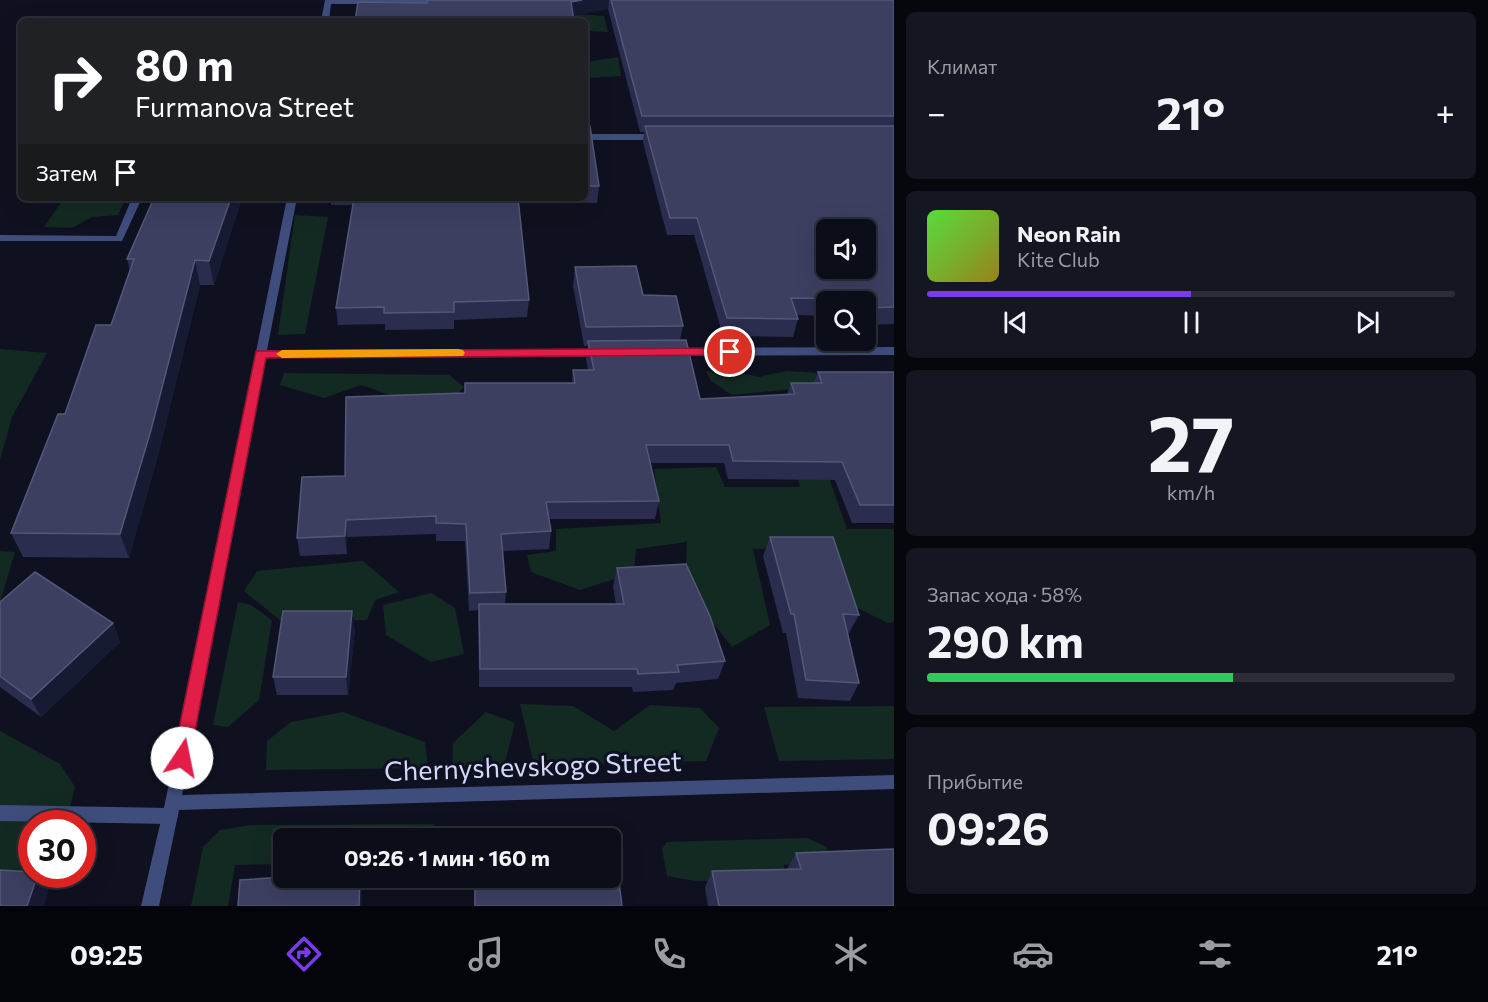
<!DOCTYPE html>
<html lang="ru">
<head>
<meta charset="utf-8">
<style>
	:root { --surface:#0b0d18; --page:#141621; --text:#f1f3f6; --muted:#9a9ca2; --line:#2b2d37; --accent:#7c3aed }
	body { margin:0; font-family:Commissioner,sans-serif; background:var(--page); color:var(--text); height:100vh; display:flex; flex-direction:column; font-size:22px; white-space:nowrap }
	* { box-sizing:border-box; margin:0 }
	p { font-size:20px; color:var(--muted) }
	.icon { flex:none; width:33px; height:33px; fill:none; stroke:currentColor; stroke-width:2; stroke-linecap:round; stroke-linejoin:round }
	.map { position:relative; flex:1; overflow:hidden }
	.details { display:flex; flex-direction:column; gap:12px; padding:12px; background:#06070d; width:594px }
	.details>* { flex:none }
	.banner { position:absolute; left:18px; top:18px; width:570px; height:183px; border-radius:9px; box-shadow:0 6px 24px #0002,0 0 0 2px var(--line); background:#202124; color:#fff; overflow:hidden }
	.controls { position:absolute; left:816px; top:219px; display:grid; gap:12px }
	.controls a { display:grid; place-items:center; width:60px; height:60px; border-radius:9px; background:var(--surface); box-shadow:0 6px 24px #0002,0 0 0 2px var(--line); font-size:30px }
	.speed { position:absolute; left:18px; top:810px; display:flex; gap:12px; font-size:30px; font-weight:700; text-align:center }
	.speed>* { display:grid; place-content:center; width:78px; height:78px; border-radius:50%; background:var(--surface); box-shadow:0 6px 24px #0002,0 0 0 2px var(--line); line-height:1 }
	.speed .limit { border:9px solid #d22; background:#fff; color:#111 }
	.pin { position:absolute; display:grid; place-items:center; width:51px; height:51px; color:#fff; margin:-26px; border:3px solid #fff; border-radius:50%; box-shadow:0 2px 6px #0007 }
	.me { position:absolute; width:66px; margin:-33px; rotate:11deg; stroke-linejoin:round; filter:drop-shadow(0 0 4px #0008) }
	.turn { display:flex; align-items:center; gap:21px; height:126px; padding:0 18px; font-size:27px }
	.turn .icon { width:78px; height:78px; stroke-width:2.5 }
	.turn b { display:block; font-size:42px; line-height:51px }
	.then { display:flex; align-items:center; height:57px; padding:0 18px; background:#0003; gap:12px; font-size:22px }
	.big { font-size:45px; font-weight:700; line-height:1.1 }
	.details .card { flex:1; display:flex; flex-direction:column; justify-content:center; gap:9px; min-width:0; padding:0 21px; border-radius:9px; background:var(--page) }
	.details .dial { align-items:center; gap:0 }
	.dial b { font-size:78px; line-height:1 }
	.song { display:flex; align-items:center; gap:18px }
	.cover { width:72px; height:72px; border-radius:9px; background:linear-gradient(135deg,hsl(110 70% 55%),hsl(50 70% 35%)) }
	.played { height:6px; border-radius:3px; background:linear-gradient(90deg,var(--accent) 50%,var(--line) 50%) }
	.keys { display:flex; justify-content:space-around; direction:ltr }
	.heat { display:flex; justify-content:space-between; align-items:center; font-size:33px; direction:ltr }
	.charge { height:9px; border-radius:4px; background:linear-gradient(90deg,#34c759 58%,var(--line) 0) }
	.trip { position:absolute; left:273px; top:828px; width:348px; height:60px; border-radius:9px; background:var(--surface); box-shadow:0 6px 24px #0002,0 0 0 2px var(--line); font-weight:700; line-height:60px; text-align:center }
	.menu { display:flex; height:96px; justify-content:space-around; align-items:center; background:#04050a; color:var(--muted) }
	.menu .icon { width:42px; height:42px }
	.menu .active { color:var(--accent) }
	.menu b { font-size:27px; color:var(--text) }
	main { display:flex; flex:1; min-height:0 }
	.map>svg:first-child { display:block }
	.green { fill:#132a22 }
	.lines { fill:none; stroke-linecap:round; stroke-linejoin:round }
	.lane { fill:#3e4d7c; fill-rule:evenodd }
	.street { fill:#3e4d7c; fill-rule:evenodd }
	.wall { fill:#2a2d4d }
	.shaded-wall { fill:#171a33 }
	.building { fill:#3c3f60; stroke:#535878; stroke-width:1.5; fill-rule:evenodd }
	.route { fill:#e11d48; stroke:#92132f; stroke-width:1.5 }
	.slow { fill:#f59e0b }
	.labels { text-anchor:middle; stroke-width:6; stroke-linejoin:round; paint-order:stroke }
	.near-street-label { font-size:27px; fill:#d2d9fb; stroke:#0f1120 }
</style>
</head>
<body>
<main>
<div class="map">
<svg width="894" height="906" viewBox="0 0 894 906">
	<rect width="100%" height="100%" fill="#0f1120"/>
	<g class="green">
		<path d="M539 11 604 16 608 32 589 31 585 28V21H570Z"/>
		<path d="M618 57 621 76 589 78 590 94H585V62Z"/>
		<path d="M64 198H122L124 202 118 215 92 217 72 228 44 227Z"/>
		<path d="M295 215 328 217 305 334 278 335Z"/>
		<path d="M0 349 47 353 12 417 0 460Z"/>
		<path d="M706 371 737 372 759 377 787 371 819 373 824 386 732 395 711 381Z"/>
		<path d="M284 373 449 375 464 387 456 395 399 398 361 385 324 398 280 385Z"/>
		<path d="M787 438 829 478 847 529H894V622L888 623 851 605 828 547 753 549 770 625 732 647 685 588 687 542 636 549 634 573 580 590 531 572 527 555 556 551V529L661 523 654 469 716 467 725 487H800Z"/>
		<path d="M0 551 15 552 0 602Z"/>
		<path d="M363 561 399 592 375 600 367 620 281 621 244 591 257 571Z"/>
		<path d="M431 593 455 608 464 654 431 662 386 635 383 605Z"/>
		<path d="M238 602 251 605 272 620 259 700 228 727 213 725Z"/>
		<path d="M520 704 573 706 614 731 650 705 700 708 719 728 706 761 534 765Z"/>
		<path d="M894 706V759L779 761 764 707Z"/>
		<path d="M343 712 425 742 428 768 266 770 267 741 291 722Z"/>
		<path d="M486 712 515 723 504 766 452 767 453 743Z"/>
		<path d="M0 731 60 764 75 787 66 823 32 824 31 871H0Z"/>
		<path d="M433 824 449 838H284L283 864 235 865 228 906H191L203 847 220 830 251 825Z"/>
		<path d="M807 838 827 847 826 862 784 865 785 880 696 881 667 876 662 849 667 842Z"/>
	</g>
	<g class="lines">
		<g class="lane">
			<path d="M132 198H142L122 241H0V235L116 236Z"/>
			<path d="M0 805 170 808 176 810 178 816 176 822 170 824 0 821Z"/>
		</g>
		<g class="street">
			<path d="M325 0H441L444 2 441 4H331L329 21H321Z"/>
			<path d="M585 134H659L663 137 659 140H585Z"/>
			<path d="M287 198H297L267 350 601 349 606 353 601 357 266 358 182 795 894 775V789L179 810 159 906H141L165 803Z"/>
			<path d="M894 347V355L673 356 668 352 673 348Z"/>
		</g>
	</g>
	<g class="wall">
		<path d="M427 0H894V324L866 325V302H826V316L797 315 798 319 793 337 723 336 694 235H667L643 142 644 132H640L608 9 427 3Z"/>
		<path d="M585 96 588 116 587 125 599 186 597 203 518 202 529 300 527 317 454 320V329L385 330V324L338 325 336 308 353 205H331V198H585Z"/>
		<path d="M154 198H242L214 285H200L158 455 129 558 23 557 11 533 65 414 111 325 130 271 127 259Z"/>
		<path d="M575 267 643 295 683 326 680 340 700 399 787 395 791 383H814L818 372H894V523H852L835 480 728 479 724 463H650L659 501 655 519H549L551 531 549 549 503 551 506 592 505 604H616L613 587 617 568 725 661 718 679 676 683 673 690 633 692 632 687H479L478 610 469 611 465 541H436V534L347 537V554L300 556 297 538 345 476 465 393 572 383 573 370H588L586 359 588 346H584L573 286Z"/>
		<path d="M770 537 859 615 849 633H848L859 683 850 701 798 698 786 633H783L763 556Z"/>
		<path d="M0 602 113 623 120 642 41 717 0 687Z"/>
		<path d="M355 630 348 695H277L273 677Z"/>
		<path d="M796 853 894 906H708L705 887 712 871 787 869Z"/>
		<path d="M474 878H610L622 906H474Z"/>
	</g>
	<g class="shaded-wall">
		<path d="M582 0H609L608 9 569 17 571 2Z"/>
		<path d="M585 116H588L586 132H585Z"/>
		<path d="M231 198H242L214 285 209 261Z"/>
		<path d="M195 260 200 285 158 455 129 558 120 534Z"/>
		<path d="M346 520 347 537V554L345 536Z"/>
		<path d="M352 611 355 630 348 695 346 677Z"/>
		<path d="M113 623 120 642 41 717 31 699Z"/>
		<path d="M38 874H40L49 888 44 906H27Z"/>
		<path d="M360 878 362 894V906H359Z"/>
	</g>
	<g class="building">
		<path d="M427 0H582L571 2 574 21H355L358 2 427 3Z"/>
		<path d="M611 0H894V116H642Z"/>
		<path d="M585 96 588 116 585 117Z"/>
		<path d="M585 124 590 126 599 186H585Z"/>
		<path d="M645 126H894V307L866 308V302H858L857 299 791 298 798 319 727 318 697 218H670ZM826 230H866V268H826Z"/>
		<path d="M154 198H231L209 261 195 260 151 430 120 534 11 533 58 414H65L96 325H111L134 259H127Z"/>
		<path d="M354 198H518L529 300 454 302V312L384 313V307L336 308Z"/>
		<path d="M636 266 643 295 676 296 683 326 586 327 575 267Z"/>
		<path d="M686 340 700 399 795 394 791 383H822L818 372H894V505H860L842 462 733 461 729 445H646L659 501 546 502 551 531 501 534 506 592 470 593 466 524 436 523V516L346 520 345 536 297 538 302 477 345 476 346 397 465 393V383H575L573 370H594L588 341Z"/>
		<path d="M770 537H833L859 615 843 614 859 683 806 680 794 614H791Z"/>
		<path d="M686 564 710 616 725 661 677 665 679 672 638 674 637 669H480L479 604H624L617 568Z"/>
		<path d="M35 572 113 623 31 699 0 676V602Z"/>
		<path d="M283 611H352L346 677H273Z"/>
		<path d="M894 849V906H719L712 871 801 869 796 853Z"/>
		<path d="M610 850H615L622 906H475V878H610Z"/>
		<path d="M0 870 32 872V874H38L27 906H0Z"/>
		<path d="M284 877 296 878V880L360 878 359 906H238L240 880Z"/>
	</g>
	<path class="route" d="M730 348 736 352 734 355 266 358 190 758 188 764 182 766 175 764 173 758 256 351Z"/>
	<path class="slow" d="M458 349 463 350 465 353 463 356 282 358 276 354 282 350Z"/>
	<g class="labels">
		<g class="near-street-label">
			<text transform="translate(533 767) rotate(-2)" y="9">Chernyshevskogo Street</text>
		</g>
	</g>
</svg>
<div class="controls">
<a><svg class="icon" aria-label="sound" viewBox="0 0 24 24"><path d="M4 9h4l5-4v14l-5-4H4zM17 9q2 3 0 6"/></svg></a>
<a><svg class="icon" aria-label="search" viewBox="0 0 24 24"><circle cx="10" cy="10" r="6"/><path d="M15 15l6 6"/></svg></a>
</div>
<div class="speed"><div class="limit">30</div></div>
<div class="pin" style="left:730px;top:352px;background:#d93025"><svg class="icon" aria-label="arrive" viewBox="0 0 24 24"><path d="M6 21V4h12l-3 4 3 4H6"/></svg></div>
<svg class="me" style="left:182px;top:758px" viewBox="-20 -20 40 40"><circle r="19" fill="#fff"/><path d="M0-13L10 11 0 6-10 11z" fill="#e11d48"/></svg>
<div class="trip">09:26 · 1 мин · 160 m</div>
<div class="banner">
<div class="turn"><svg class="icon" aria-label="right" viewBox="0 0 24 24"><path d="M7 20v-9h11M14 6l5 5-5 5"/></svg><div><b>80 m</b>Furmanova Street</div></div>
<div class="then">Затем<svg class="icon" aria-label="arrive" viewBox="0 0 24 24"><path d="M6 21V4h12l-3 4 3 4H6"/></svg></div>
</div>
</div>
<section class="details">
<div class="card"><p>Климат</p>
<div class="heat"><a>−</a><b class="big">21°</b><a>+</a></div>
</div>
<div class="card">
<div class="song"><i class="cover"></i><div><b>Neon Rain</b><p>Kite Club</p></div></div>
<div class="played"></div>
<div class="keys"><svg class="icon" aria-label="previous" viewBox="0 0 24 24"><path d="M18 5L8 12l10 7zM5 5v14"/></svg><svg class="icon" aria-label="pause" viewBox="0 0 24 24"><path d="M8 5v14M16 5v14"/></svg><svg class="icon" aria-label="next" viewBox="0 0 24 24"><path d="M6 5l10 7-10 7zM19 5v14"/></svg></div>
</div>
<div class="card dial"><b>27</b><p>km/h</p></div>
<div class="card"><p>Запас хода · 58%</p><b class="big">290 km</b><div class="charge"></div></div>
<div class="card"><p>Прибытие</p><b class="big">09:26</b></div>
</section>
</main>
<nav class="menu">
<b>09:25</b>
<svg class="icon active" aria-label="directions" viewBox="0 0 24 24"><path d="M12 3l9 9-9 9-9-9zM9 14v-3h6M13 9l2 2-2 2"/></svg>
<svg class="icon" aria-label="music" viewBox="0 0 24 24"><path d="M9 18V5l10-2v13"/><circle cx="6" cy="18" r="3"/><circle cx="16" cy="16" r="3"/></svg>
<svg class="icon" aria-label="phone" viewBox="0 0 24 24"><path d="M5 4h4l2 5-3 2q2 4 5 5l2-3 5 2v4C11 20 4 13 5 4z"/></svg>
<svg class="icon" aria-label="climate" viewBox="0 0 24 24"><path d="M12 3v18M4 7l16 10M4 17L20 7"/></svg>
<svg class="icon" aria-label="car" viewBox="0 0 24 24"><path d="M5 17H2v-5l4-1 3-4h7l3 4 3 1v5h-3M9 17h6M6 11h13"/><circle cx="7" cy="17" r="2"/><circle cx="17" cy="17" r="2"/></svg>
<svg class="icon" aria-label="filters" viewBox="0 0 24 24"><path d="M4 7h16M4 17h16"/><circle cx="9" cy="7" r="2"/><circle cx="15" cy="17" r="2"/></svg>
<b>21°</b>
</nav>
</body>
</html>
